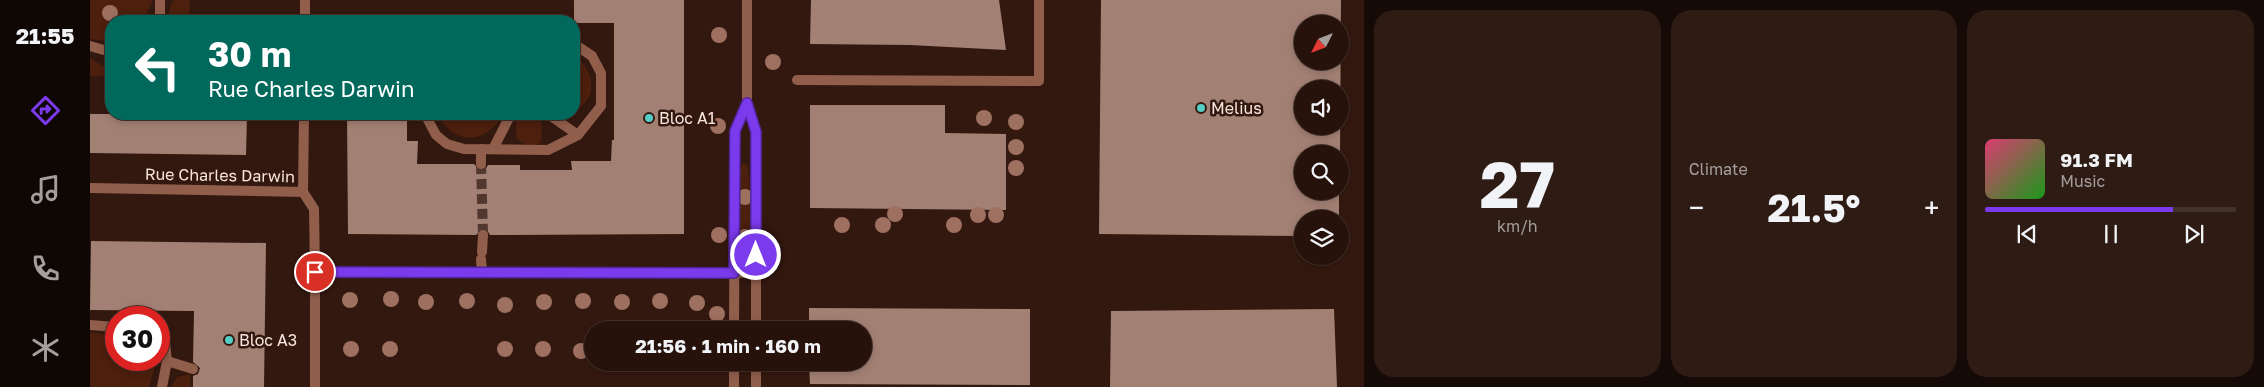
<!DOCTYPE html>
<html lang="en">
<head>
<meta charset="utf-8">
<style>
	:root { --surface:#26120b; --page:#2e1b14; --text:#f1f3f6; --muted:#a49e9d; --line:#42322c; --accent:#7c3aed }
	body { margin:0; font-family:"Golos Text",sans-serif; background:var(--page); color:var(--text); height:100vh; display:flex; flex-direction:column; font-size:19px; white-space:nowrap }
	* { box-sizing:border-box; margin:0 }
	p { font-size:16px; color:var(--muted) }
	.icon { flex:none; width:28px; height:28px; fill:none; stroke:currentColor; stroke-width:2; stroke-linecap:round; stroke-linejoin:round }
	.map { position:relative; flex:1; overflow:hidden }
	.details { display:flex; flex-direction:column; gap:10px; padding:10px; background:#150a06; width:900px }
	.details>* { flex:none }
	.banner { position:absolute; left:15px; top:15px; width:475px; height:105px; border-radius:20px; box-shadow:0 2px 8px #0003,0 0 0 1px var(--line); background:#00695c; color:#fff; overflow:hidden }
	.needle { width:32px; rotate:228deg }
	.fabs { position:absolute; left:1204px; top:15px; display:grid; gap:10px }
	.fabs a { display:grid; place-items:center; width:55px; height:55px; border-radius:50%; background:var(--surface); box-shadow:0 2px 8px #0003,0 0 0 1px var(--line); font-size:25px }
	.speed { position:absolute; left:15px; top:306px; display:flex; gap:10px; font-size:25px; font-weight:700; text-align:center }
	.speed>* { display:grid; place-content:center; width:65px; height:65px; border-radius:50%; background:var(--surface); box-shadow:0 2px 8px #0003,0 0 0 1px var(--line); line-height:1 }
	.speed .limit { border:8px solid #d22; background:#fff; color:#111 }
	.pin { position:absolute; display:grid; place-items:center; width:42px; height:42px; color:#fff; margin:-21px; border:2px solid #fff; border-radius:50%; box-shadow:0 1px 5px #0007 }
	.me { position:absolute; width:55px; margin:-28px; rotate:0deg; stroke-linejoin:round; filter:drop-shadow(0 0 4px #0008) }
	.turn { display:flex; align-items:center; gap:18px; height:105px; padding:0 20px; font-size:22px }
	.turn .icon { width:65px; height:65px; stroke-width:2.5 }
	.turn b { display:block; font-size:35px; line-height:42px }
	.big { font-size:38px; font-weight:700; line-height:1.1 }
	.details .card { flex:1; display:flex; flex-direction:column; justify-content:center; gap:8px; min-width:0; padding:0 18px; border-radius:20px; background:var(--page) }
	.details .dial { align-items:center; gap:0 }
	.dial b { font-size:65px; line-height:1 }
	.song { display:flex; align-items:center; gap:15px }
	.cover { width:60px; height:60px; border-radius:8px; background:linear-gradient(135deg,hsl(340 70% 55%),hsl(120 70% 35%)) }
	.played { height:5px; border-radius:2px; background:linear-gradient(90deg,var(--accent) 75%,var(--line) 75%) }
	.keys { display:flex; justify-content:space-around; direction:ltr }
	.heat { display:flex; justify-content:space-between; align-items:center; font-size:28px; direction:ltr }
	.details .tiles { flex:1; display:grid; gap:10px; grid-template-columns:repeat(3,1fr) }
	.trip { position:absolute; left:494px; top:321px; width:288px; height:50px; border-radius:25px; background:var(--surface); box-shadow:0 2px 8px #0003,0 0 0 1px var(--line); font-weight:700; line-height:50px; text-align:center }
	main { display:flex; flex:1; min-height:0 }
	.dock { display:flex; flex-direction:column; width:90px; justify-content:space-around; align-items:center; background:#0f0704; color:var(--muted) }
	.dock .icon { width:35px; height:35px }
	.dock .current { color:var(--accent) }
	.dock b { font-size:22px; color:var(--text) }
	.map>svg:first-child { display:block }
	.green { fill:#4d1f0d }
	.building { fill:#a38074; fill-rule:evenodd }
	.lines { fill:none; stroke-linecap:round; stroke-linejoin:round }
	.pedestrian-tunnel { stroke:#51372e; stroke-width:10; stroke-dasharray:10 5; stroke-linecap:butt }
	.service { stroke:#915e4c; stroke-width:10 }
	.pedestrian { stroke:#915e4c; stroke-width:10 }
	.minor { stroke:#915e4c; stroke-width:10 }
	.tree { fill:#9e7060 }
	.route-casing { stroke:#51269a; stroke-width:12 }
	.route { stroke:#7c3aed; stroke-width:9 }
	.poi-dot { fill:#54cdc7; stroke:#33180f; stroke-width:2 }
	.labels { text-anchor:middle; stroke-width:5; stroke-linejoin:round; paint-order:stroke }
	.poi-label { font-size:16px; fill:#f9e5df; stroke:#33180f; text-anchor:start }
	.street-label { font-size:16px; fill:#f9e5df; stroke:#33180f }
</style>
</head>
<body>
<main>
<nav class="dock">
<b>21:55</b>
<svg class="icon current" aria-label="directions" viewBox="0 0 24 24"><path d="M12 3l9 9-9 9-9-9zM9 14v-3h6M13 9l2 2-2 2"/></svg>
<svg class="icon" aria-label="music" viewBox="0 0 24 24"><path d="M9 18V5l10-2v13"/><circle cx="6" cy="18" r="3"/><circle cx="16" cy="16" r="3"/></svg>
<svg class="icon" aria-label="phone" viewBox="0 0 24 24"><path d="M5 4h4l2 5-3 2q2 4 5 5l2-3 5 2v4C11 20 4 13 5 4z"/></svg>
<svg class="icon" aria-label="climate" viewBox="0 0 24 24"><path d="M12 3v18M4 7l16 10M4 17L20 7"/></svg>
</nav>
<div class="map">
<svg width="1274" height="387" viewBox="0 0 1274 387">
	<rect width="100%" height="100%" fill="#33180f"/>
	<g class="green">
		<path d="M0 0H63L53 21H21V42L0 39Z"/>
		<path d="M84 0H100L99 21H81C77 14 79 6 84 0Z"/>
		<path d="M484 55C504 70 510 98 484 111Z"/>
		<path d="M0 58 21 71V76H0Z"/>
		<path d="M348 114H413C397 145 363 146 348 114Z"/>
		<path d="M431 114H446C454 122 452 132 451 142 442 149 435 145 427 139 426 130 424 121 431 114Z"/>
		<path d="M653 163 657 164 659 176 661 251 652 252 650 245V168Z"/>
		<path d="M0 332 26 336V360H67L59 387H0Z"/>
		<path d="M100 374V387H81L87 377Z"/>
	</g>
	<g class="building">
		<path d="M484 0H594V234L400 235 397 230 393 228 386 235 258 234 257 114H317V141H328L327 164H384L391 171 395 170 398 165H430V170H482L481 161H521L522 140H524V23H484Z"/>
		<path d="M721 0H909L916 50 820 45 720 44Z"/>
		<path d="M1011 0H1251L1250 154H1212V191H1249V219H1212V236L1009 234ZM1212 24H1250V61H1212ZM1212 89H1250V126H1212Z"/>
		<path d="M720 105H855V133L916 134V210L720 208Z"/>
		<path d="M0 114H157L156 155 0 153Z"/>
		<path d="M1 241 176 243 174 387H103V376L108 374 110 368 103 362 104 311 0 310Z"/>
		<path d="M719 308 940 309V385L720 384 719 362H772V330H719Z"/>
		<path d="M1244 309 1247 387H1020L1021 311Z"/>
	</g>
	<g class="lines">
		<path class="pedestrian-tunnel" d="M391 164 393 235"/>
		<g class="service">
			<path d="M707 80 949 81V0"/>
			<path d="M213 192 224 209 225 272"/>
			<path d="M391 259 392 272"/>
		</g>
		<g class="pedestrian">
			<path d="M70 21V0"/>
			<path d="M215 21V0"/>
			<path d="M0 46 21 52"/>
			<path d="M339 114 338 120 346 135 357 144 374 149 458 150 488 135 511 106V73L502 56 484 44"/>
			<path d="M458 114 488 135"/>
			<path d="M391 149V164"/>
			<path d="M403 149 421 114"/>
			<path d="M0 188 213 192 214 114"/>
			<path d="M392 252 393 235"/>
			<path d="M0 325 26 327"/>
			<path d="M69 337 75 342 77 361 72 387"/>
			<path d="M77 361 103 369"/>
		</g>
		<g class="minor">
			<path d="M657 0V103L666 132V330"/>
			<path d="M644 330 645 131 657 103"/>
			<path d="M666 362V387"/>
			<path d="M225 387V272L666 273"/>
			<path d="M644 387V362"/>
		</g>
	</g>
	<g class="tree">
		<circle cx="20" cy="13" r="8"/>
		<circle cx="629" cy="35" r="8"/>
		<circle cx="683" cy="62" r="8"/>
		<circle cx="894" cy="118" r="8"/>
		<circle cx="926" cy="122" r="8"/>
		<circle cx="628" cy="126" r="8"/>
		<circle cx="926" cy="147" r="8"/>
		<circle cx="926" cy="168" r="8"/>
		<circle cx="655" cy="197" r="8"/>
		<circle cx="805" cy="214" r="8"/>
		<circle cx="888" cy="215" r="8"/>
		<circle cx="906" cy="215" r="8"/>
		<circle cx="752" cy="225" r="8"/>
		<circle cx="793" cy="225" r="8"/>
		<circle cx="864" cy="225" r="8"/>
		<circle cx="629" cy="235" r="8"/>
		<circle cx="655" cy="237" r="8"/>
		<circle cx="301" cy="299" r="8"/>
		<circle cx="260" cy="300" r="8"/>
		<circle cx="377" cy="301" r="8"/>
		<circle cx="493" cy="301" r="8"/>
		<circle cx="570" cy="301" r="8"/>
		<circle cx="336" cy="302" r="8"/>
		<circle cx="454" cy="302" r="8"/>
		<circle cx="532" cy="302" r="8"/>
		<circle cx="607" cy="303" r="8"/>
		<circle cx="415" cy="305" r="8"/>
		<circle cx="627" cy="314" r="8"/>
		<circle cx="261" cy="349" r="8"/>
		<circle cx="300" cy="349" r="8"/>
		<circle cx="415" cy="349" r="8"/>
		<circle cx="453" cy="349" r="8"/>
		<circle cx="491" cy="351" r="8"/>
	</g>
	<g class="lines">
		<g class="route-casing">
			<path id="route" d="M225 272 644 273 645 131 657 103 666 132V255"/>
		</g>
		<use href="#route" class="route"/>
	</g>
	<g class="poi-dot">
		<circle cx="1111" cy="108" r="5"/>
		<circle cx="559" cy="118" r="5"/>
		<circle cx="139" cy="340" r="5"/>
	</g>
	<g class="labels">
		<g class="poi-label">
			<text x="1121" y="114">Melius</text>
			<text x="569" y="124">Bloc A1</text>
			<text x="149" y="346">Bloc A3</text>
		</g>
		<g class="street-label">
			<text transform="translate(130 175) rotate(1)" y="6">Rue Charles Darwin</text>
		</g>
	</g>
</svg>
<div class="fabs">
<a><svg class="needle" viewBox="-14 -14 28 28"><path d="M0-13l5 13h-10z" fill="#e53935"/><path d="M0 13l5-13h-10z" fill="#a49e9d"/></svg></a>
<a><svg class="icon" aria-label="sound" viewBox="0 0 24 24"><path d="M4 9h4l5-4v14l-5-4H4zM17 9q2 3 0 6"/></svg></a>
<a><svg class="icon" aria-label="search" viewBox="0 0 24 24"><circle cx="10" cy="10" r="6"/><path d="M15 15l6 6"/></svg></a>
<a><svg class="icon" aria-label="layers" viewBox="0 0 24 24"><path d="M12 4l9 5-9 5-9-5zM3 14l9 5 9-5"/></svg></a>
</div>
<div class="speed"><div class="limit">30</div></div>
<div class="pin" style="left:225px;top:272px;background:#d93025"><svg class="icon" aria-label="arrive" viewBox="0 0 24 24"><path d="M6 21V4h12l-3 4 3 4H6"/></svg></div>
<svg class="me" style="left:666px;top:255px" viewBox="-20 -20 40 40"><circle r="17" fill="#7c3aed" stroke="#fff" stroke-width="3"/><path d="M0-11L8 9 0 5-8 9z" fill="#fff"/></svg>
<div class="trip">21:56 · 1 min · 160 m</div>
<div class="banner">
<div class="turn"><svg class="icon" aria-label="left" viewBox="0 0 24 24"><path d="M17 20v-9H6M10 6l-5 5 5 5"/></svg><div><b>30 m</b>Rue Charles Darwin</div></div>
</div>
</div>
<section class="details">
<div class="tiles">
<div class="card dial"><b>27</b><p>km/h</p></div>
<div class="card"><p>Climate</p>
<div class="heat"><a>−</a><b class="big">21.5°</b><a>+</a></div>
</div>
<div class="card">
<div class="song"><i class="cover"></i><div><b>91.3 FM</b><p>Music</p></div></div>
<div class="played"></div>
<div class="keys"><svg class="icon" aria-label="previous" viewBox="0 0 24 24"><path d="M18 5L8 12l10 7zM5 5v14"/></svg><svg class="icon" aria-label="pause" viewBox="0 0 24 24"><path d="M8 5v14M16 5v14"/></svg><svg class="icon" aria-label="next" viewBox="0 0 24 24"><path d="M6 5l10 7-10 7zM19 5v14"/></svg></div>
</div>
</div>
</section>
</main>
</body>
</html>
